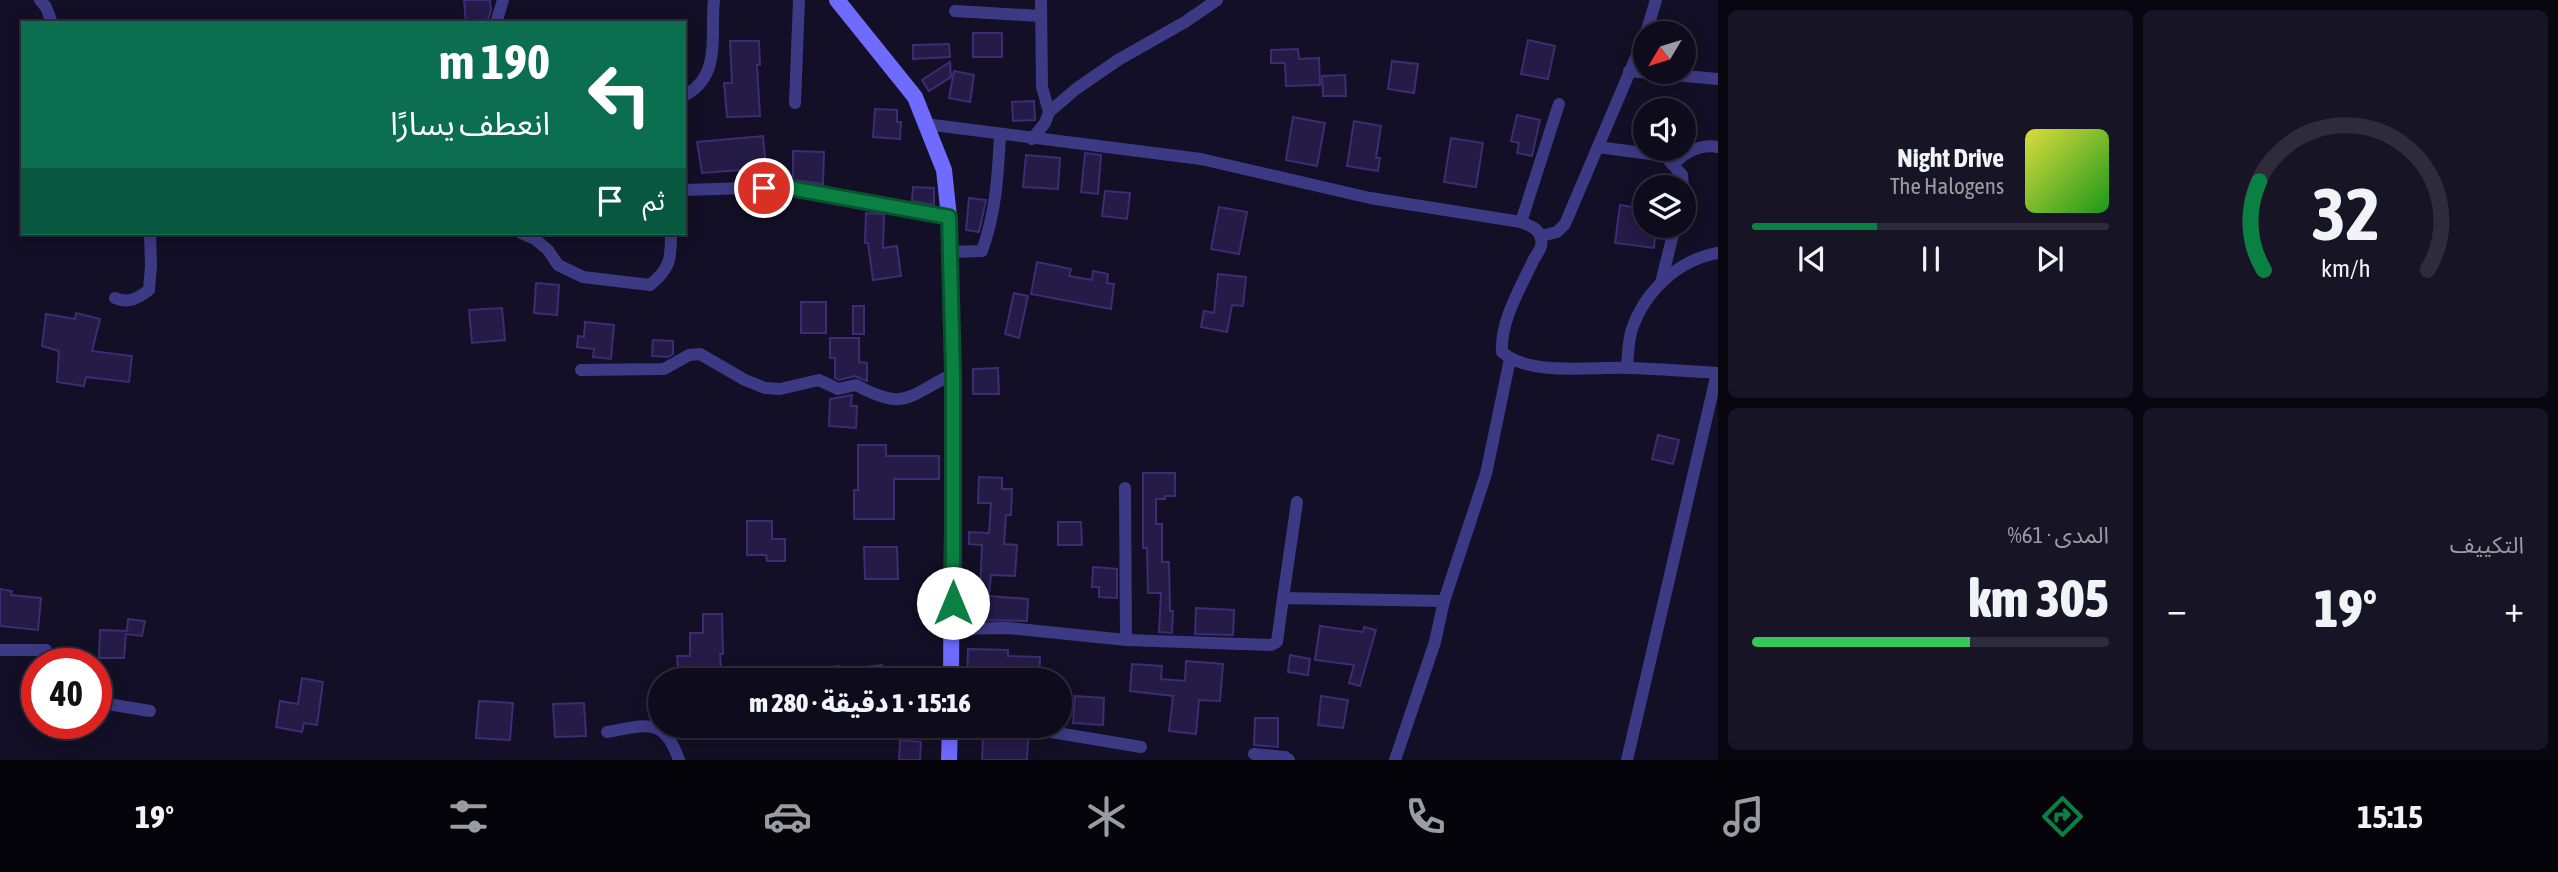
<!DOCTYPE html>
<html lang="ar">
<head>
<meta charset="utf-8">
<style>
	:root { --surface:#0e0b1c; --page:#171425; --text:#f1f3f6; --muted:#9b9ba3; --line:#2e2b3b; --accent:#0b8043 }
	body { margin:0; font-family:"Asap Condensed","Noto Sans Arabic",sans-serif; background:var(--page); color:var(--text); direction:rtl; height:100vh; display:flex; flex-direction:column; font-size:26px; white-space:nowrap }
	* { box-sizing:border-box; margin:0 }
	p { font-size:23px; color:var(--muted) }
	.icon { flex:none; width:38px; height:38px; fill:none; stroke:currentColor; stroke-width:2; stroke-linecap:round; stroke-linejoin:round }
	.map { position:relative; flex:1; overflow:hidden; direction:ltr }
	.sheet { display:flex; flex-direction:column; gap:10px; padding:10px; background:#08060f; width:840px }
	.sheet>* { flex:none }
	.banner { position:absolute; left:21px; top:21px; width:665px; height:214px; border-radius:0px; box-shadow:0 4px 18px #0003,0 0 0 2px var(--line); direction:rtl; background:#0b6e4f; color:#fff; overflow:hidden }
	.needle { width:46px; rotate:232deg }
	.fabs { position:absolute; left:1633px; top:21px; display:grid; gap:14px }
	.fabs a { display:grid; place-items:center; width:63px; height:63px; border-radius:50%; background:var(--surface); box-shadow:0 4px 18px #0003,0 0 0 2px var(--line); font-size:35px }
	.speed { position:absolute; left:21px; top:648px; display:flex; gap:14px; font-size:35px; font-weight:700; text-align:center }
	.speed>* { display:grid; place-content:center; width:91px; height:91px; border-radius:50%; background:var(--surface); box-shadow:0 4px 18px #0003,0 0 0 2px var(--line); line-height:1 }
	.speed .limit { border:10px solid #d22; background:#fff; color:#111 }
	.pin { position:absolute; display:grid; place-items:center; width:60px; height:60px; color:#fff; margin:-30px; border:4px solid #fff; border-radius:50%; box-shadow:0 2px 7px #0007 }
	.me { position:absolute; width:77px; margin:-38px; rotate:0deg; stroke-linejoin:round; filter:drop-shadow(0 0 5px #0008) }
	.turn { display:flex; align-items:center; gap:24px; height:147px; padding:0 21px; font-size:32px }
	.turn .icon { width:91px; height:91px; stroke-width:2.5 }
	.turn b { display:block; font-size:49px; line-height:60px }
	.then { display:flex; align-items:center; height:66px; padding:0 21px; background:#0003; gap:14px; font-size:26px }
	.big { font-size:52px; font-weight:800; line-height:1.1 }
	.sheet .tile { flex:1; display:flex; flex-direction:column; justify-content:center; gap:10px; min-width:0; padding:0 24px; border-radius:10px; background:var(--page) }
	.sheet .dial { align-items:center; gap:0 }
	.dial svg { height:182px; overflow:visible; fill:none; stroke:var(--line); stroke-width:7; stroke-linecap:round; text-anchor:middle }
	.dial text { fill:var(--text); stroke:none }
	.song { display:flex; align-items:center; gap:21px }
	.cover { width:84px; height:84px; border-radius:10px; background:linear-gradient(135deg,hsl(60 70% 55%),hsl(120 70% 35%)) }
	.played { height:7px; border-radius:4px; background:linear-gradient(90deg,var(--accent) 35%,var(--line) 35%) }
	.keys { display:flex; justify-content:space-around; direction:ltr }
	.heat { display:flex; justify-content:space-between; align-items:center; font-size:38px; direction:ltr }
	.charge { height:10px; border-radius:5px; background:linear-gradient(90deg,#34c759 61%,var(--line) 0) }
	.sheet .tiles { flex:1; display:grid; gap:10px; grid-template-columns:repeat(2,1fr) }
	.trip { position:absolute; left:648px; top:668px; width:424px; height:70px; border-radius:35px; background:var(--surface); box-shadow:0 4px 18px #0003,0 0 0 2px var(--line); font-weight:800; line-height:70px; text-align:center; direction:rtl }
	.dock { display:flex; height:112px; justify-content:space-around; align-items:center; background:#06040b; color:var(--muted) }
	.dock .icon { width:49px; height:49px }
	.dock .current { color:var(--accent) }
	.dock b { font-size:32px; color:var(--text) }
	main { display:flex; flex:1; min-height:0 }
	.map>svg:first-child { display:block }
	.building { fill:#241b47; stroke:#3b2d73; stroke-width:2 }
	.lines { fill:none; stroke-linecap:round; stroke-linejoin:round }
	.street { stroke:#3d3a85; stroke-width:12 }
	.secondary { stroke:#6f6bff; stroke-width:16 }
	.route-casing { stroke:#07532c; stroke-width:18 }
	.route { stroke:#0b8043; stroke-width:12 }
</style>
</head>
<body>
<main>
<section class="sheet">
<div class="tiles">
<div class="tile dial"><svg viewBox="0 0 100 80">
<path d="M14 69A42 42 0 1 1 86 69"/>
<path d="M14 69A42 42 0 0 1 12 30" stroke="#0b8043"/>
<text x="50" y="56" font-size="32" font-weight="700">32</text>
<text x="50" y="72" font-size="11">km/h</text>
</svg></div>
<div class="tile">
<div class="song"><i class="cover"></i><div><b>Night Drive</b><p>The Halogens</p></div></div>
<div class="played"></div>
<div class="keys"><svg class="icon" aria-label="previous" viewBox="0 0 24 24"><path d="M18 5L8 12l10 7zM5 5v14"/></svg><svg class="icon" aria-label="pause" viewBox="0 0 24 24"><path d="M8 5v14M16 5v14"/></svg><svg class="icon" aria-label="next" viewBox="0 0 24 24"><path d="M6 5l10 7-10 7zM19 5v14"/></svg></div>
</div>
<div class="tile"><p>التكييف</p>
<div class="heat"><a>−</a><b class="big">19°</b><a>+</a></div>
</div>
<div class="tile"><p>المدى · 61%</p><b class="big">305 km</b><div class="charge"></div></div>
</div>
</section>
<div class="map">
<svg width="1718" height="760" viewBox="0 0 1718 760">
	<rect width="100%" height="100%" fill="#130f26"/>
	<g class="building">
		<path d="M464 0H490L491 10 487 23H466Z"/>
		<rect x="973" y="33" width="29" height="24"/>
		<path d="M1528 40 1555 46 1548 79 1521 74Z"/>
		<path d="M730 41H759L760 65H757L760 116 727 117 724 83H732Z"/>
		<path d="M949 44 950 57 913 59V45Z"/>
		<path d="M1298 49 1299 59 1319 58 1320 85 1286 86 1285 63H1271V50Z"/>
		<path d="M1392 61 1418 64 1414 93 1388 89Z"/>
		<path d="M950 62 951 77 929 91 922 80Z"/>
		<path d="M954 71 974 75 970 102 949 98Z"/>
		<path d="M1345 75 1346 96H1323L1322 76Z"/>
		<path d="M1034 101 1035 120 1013 121 1012 102Z"/>
		<path d="M875 109 897 110V122H901L900 139 873 137Z"/>
		<path d="M1517 115 1540 120 1532 156 1517 153 1519 143 1511 141Z"/>
		<path d="M1293 117 1325 123 1317 166 1286 160Z"/>
		<path d="M1354 121 1381 126 1376 158H1380L1378 171 1347 166Z"/>
		<path d="M763 136 766 168 702 173 697 142Z"/>
		<path d="M1451 138 1483 143 1476 187 1444 182Z"/>
		<path d="M793 151 824 152 823 184 793 180Z"/>
		<path d="M1085 153 1101 155 1098 194 1081 192Z"/>
		<path d="M1026 155 1060 158 1058 189 1023 187Z"/>
		<path d="M913 187 934 188V205L912 201Z"/>
		<path d="M1105 191 1130 193 1127 219 1102 216Z"/>
		<path d="M969 198 986 200 979 232 966 230Z"/>
		<path d="M1620 205 1645 209V226H1656L1654 248 1615 243Z"/>
		<path d="M1219 207 1247 212 1239 254 1211 249Z"/>
		<path d="M866 213 884 214 883 248 897 246 901 276 873 280 868 243H865Z"/>
		<path d="M1037 262 1071 269 1069 276 1092 280 1093 271 1108 274 1107 283 1114 284 1111 309 1031 294Z"/>
		<path d="M1218 274 1246 277 1243 306 1232 305 1227 332 1201 327 1204 311 1214 313Z"/>
		<path d="M536 283 559 285 557 315 534 313Z"/>
		<path d="M1014 293 1028 296 1019 338 1005 334Z"/>
		<rect x="801" y="302" width="25" height="31"/>
		<rect x="853" y="306" width="11" height="28"/>
		<path d="M502 308 505 340 472 343 469 310Z"/>
		<path d="M76 313 100 319 92 351 132 356 129 382 86 377 84 386 57 382 59 351 42 346 46 314 75 319Z"/>
		<path d="M585 322 614 325 611 359 593 357 594 349 577 347 578 336 584 337Z"/>
		<path d="M830 338H859V362L867 363V381L855 376 839 380 835 378V358H830Z"/>
		<path d="M653 340 673 341V354L668 357 652 356Z"/>
		<path d="M998 368 999 394H973V369Z"/>
		<path d="M852 395 851 406H857L856 428 829 426 830 399Z"/>
		<path d="M1658 435 1679 440 1673 464 1652 459Z"/>
		<path d="M858 445H886V456H939V479H894V519H854V490H858Z"/>
		<path d="M1143 473H1175V496H1165V499H1156V524H1162V562H1169L1170 611H1173L1172 633 1159 632 1161 593H1148L1147 548H1143Z"/>
		<path d="M979 477 1002 478V489H1012L1011 515H1006L1004 544 1017 545 1015 576 991 575 989 596 1028 599 1027 621 965 620 967 592 980 593 982 545 969 544V532L989 533 991 503H978Z"/>
		<path d="M747 521H772V539H785V561H767L766 555H747Z"/>
		<path d="M1058 522H1081L1082 545H1058Z"/>
		<path d="M864 547H897L898 579H865Z"/>
		<path d="M1093 567 1117 569V598L1099 597V587H1092Z"/>
		<path d="M0 589 12 591 11 595 41 598 38 630 0 626Z"/>
		<path d="M1196 608 1234 610 1233 635 1195 634Z"/>
		<path d="M703 614H722L723 654H720L721 667 709 668 708 681H697L698 668 678 669 677 656H690V633H703Z"/>
		<path d="M128 619 145 621 142 636 126 634 124 658H99L100 630 127 631Z"/>
		<path d="M1320 626 1363 632 1364 627 1376 630 1360 686 1349 683 1354 665 1315 660Z"/>
		<path d="M968 649 1008 650V656L1040 657 1039 681H967Z"/>
		<path d="M1290 655 1310 659 1308 675 1288 672Z"/>
		<path d="M1186 661 1223 664 1220 701 1199 700 1196 734 1169 731 1173 696 1130 691 1132 664 1162 666 1161 679 1185 681Z"/>
		<path d="M882 665 884 681H810V669L839 666V670Z"/>
		<path d="M302 678 323 682 317 725 304 723 302 732 276 727 280 701 298 704Z"/>
		<path d="M1075 696 1104 698 1103 725 1073 723Z"/>
		<path d="M1321 696 1348 700 1343 728 1318 725Z"/>
		<path d="M479 701 513 703 510 740 476 738Z"/>
		<path d="M584 703 586 736 555 737 553 704Z"/>
		<path d="M1255 718H1278V747L1254 745Z"/>
		<path d="M983 736 1028 738 1027 760H982Z"/>
		<path d="M900 740 921 742 920 760H899Z"/>
	</g>
	<g class="lines">
		<g class="street">
			<path d="M40 0 46 7 52 23"/>
			<path d="M1041 0 1042 87 1049 112"/>
			<path d="M955 11 1040 16"/>
			<path d="M496 23 503 0"/>
			<path d="M1646 33 1656 0"/>
			<path d="M1629 71 1718 79"/>
			<path d="M687 94C722 74 710 33 714 0"/>
			<path d="M795 103 799 0"/>
			<path d="M925 124 1201 159 1370 198 1521 222C1530 226 1539 228 1541 239 1543 247 1538 252 1534 259 1521 287 1500 321 1502 352 1530 377 1595 366 1630 368 1660 369 1689 371 1718 373"/>
			<path d="M1032 139 1045 123 1049 112 1076 89 1118 60 1185 22 1217 0"/>
			<path d="M1598 147 1665 156 1682 175 1683 187"/>
			<path d="M1673 165C1685 152 1701 144 1718 147"/>
			<path d="M684 190 784 187 949 217"/>
			<path d="M1521 222 1559 104"/>
			<path d="M521 233 535 239 548 250 558 265 583 277 650 285C671 268 671 258 671 233"/>
			<path d="M1541 236 1557 232 1565 224 1645 36"/>
			<path d="M950 252 982 251C996 212 998 175 1000 135"/>
			<path d="M1661 283 1675 226"/>
			<path d="M115 298C129 304 138 298 149 290L151 266 150 233"/>
			<path d="M1627 368C1628 355 1628 341 1632 329 1645 291 1678 260 1718 253"/>
			<path d="M581 370 664 369 689 355 700 354 745 380 765 388 780 389 819 380 838 389 856 385C906 412 907 396 953 374"/>
			<path d="M1125 488 1126 640"/>
			<path d="M1283 598 1297 502"/>
			<path d="M952 629 1008 628 1126 640 1271 645 1277 642 1283 598 1444 601"/>
			<path d="M0 650H46L53 663"/>
			<path d="M96 702 150 711"/>
			<path d="M1015 726 1141 747"/>
			<path d="M607 732C646 725 664 716 679 760"/>
			<path d="M1254 754 1285 757 1289 760"/>
			<path d="M1395 760 1435 642 1444 601 1486 474 1510 359"/>
			<path d="M1627 760 1717 373"/>
		</g>
		<g class="secondary">
			<path d="M837 0 915 97 944 170 949 217 953 374 951 681"/>
			<path d="M949 760 950 726"/>
		</g>
	</g>
	<g class="lines">
		<g class="route-casing">
			<path id="route" d="M764 188 784 187 949 217 953 374V603"/>
		</g>
		<use href="#route" class="route"/>
	</g>
</svg>
<div class="fabs">
<a><svg class="needle" viewBox="-14 -14 28 28"><path d="M0-13l5 13h-10z" fill="#e53935"/><path d="M0 13l5-13h-10z" fill="#9b9ba3"/></svg></a>
<a><svg class="icon" aria-label="sound" viewBox="0 0 24 24"><path d="M4 9h4l5-4v14l-5-4H4zM17 9q2 3 0 6"/></svg></a>
<a><svg class="icon" aria-label="layers" viewBox="0 0 24 24"><path d="M12 4l9 5-9 5-9-5zM3 14l9 5 9-5"/></svg></a>
</div>
<div class="speed"><div class="limit">40</div></div>
<div class="pin" style="left:764px;top:188px;background:#d93025"><svg class="icon" aria-label="arrive" viewBox="0 0 24 24"><path d="M6 21V4h12l-3 4 3 4H6"/></svg></div>
<svg class="me" style="left:953px;top:603px" viewBox="-20 -20 40 40"><circle r="19" fill="#fff"/><path d="M0-13L10 11 0 6-10 11z" fill="#0b8043"/></svg>
<div class="trip">15:16 · 1 دقيقة · 280 m</div>
<div class="banner">
<div class="turn"><svg class="icon" aria-label="left" viewBox="0 0 24 24"><path d="M17 20v-9H6M10 6l-5 5 5 5"/></svg><div><b>190 m</b>انعطف يسارًا</div></div>
<div class="then">ثم<svg class="icon" aria-label="arrive" viewBox="0 0 24 24"><path d="M6 21V4h12l-3 4 3 4H6"/></svg></div>
</div>
</div>
</main>
<nav class="dock">
<b>15:15</b>
<svg class="icon current" aria-label="directions" viewBox="0 0 24 24"><path d="M12 3l9 9-9 9-9-9zM9 14v-3h6M13 9l2 2-2 2"/></svg>
<svg class="icon" aria-label="music" viewBox="0 0 24 24"><path d="M9 18V5l10-2v13"/><circle cx="6" cy="18" r="3"/><circle cx="16" cy="16" r="3"/></svg>
<svg class="icon" aria-label="phone" viewBox="0 0 24 24"><path d="M5 4h4l2 5-3 2q2 4 5 5l2-3 5 2v4C11 20 4 13 5 4z"/></svg>
<svg class="icon" aria-label="climate" viewBox="0 0 24 24"><path d="M12 3v18M4 7l16 10M4 17L20 7"/></svg>
<svg class="icon" aria-label="car" viewBox="0 0 24 24"><path d="M5 17H2v-5l4-1 3-4h7l3 4 3 1v5h-3M9 17h6M6 11h13"/><circle cx="7" cy="17" r="2"/><circle cx="17" cy="17" r="2"/></svg>
<svg class="icon" aria-label="filters" viewBox="0 0 24 24"><path d="M4 7h16M4 17h16"/><circle cx="9" cy="7" r="2"/><circle cx="15" cy="17" r="2"/></svg>
<b>19°</b>
</nav>
</body>
</html>
